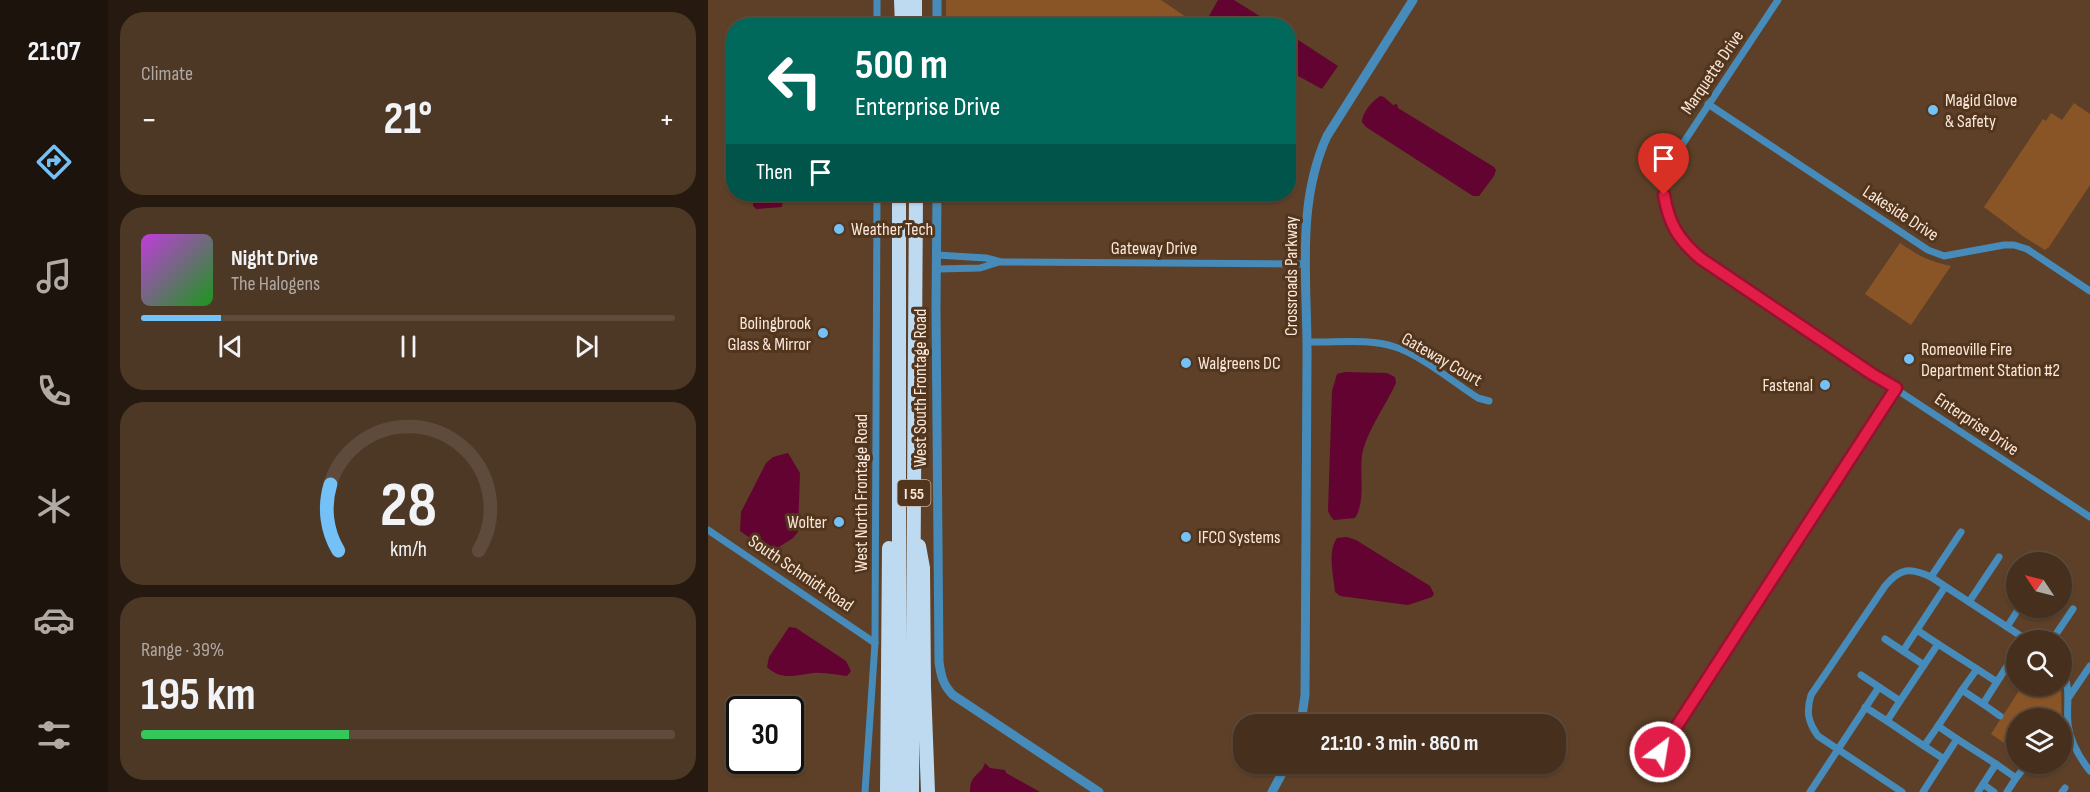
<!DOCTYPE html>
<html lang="en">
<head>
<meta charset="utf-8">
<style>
	:root { --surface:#46301d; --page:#4d3826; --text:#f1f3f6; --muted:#b0a9a4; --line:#5e4b3b; --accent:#73c1f6 }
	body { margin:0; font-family:"Sofia Sans Condensed",sans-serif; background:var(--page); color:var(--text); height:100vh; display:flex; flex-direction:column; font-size:22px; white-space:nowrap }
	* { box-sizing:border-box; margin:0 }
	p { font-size:20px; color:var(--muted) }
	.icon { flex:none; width:33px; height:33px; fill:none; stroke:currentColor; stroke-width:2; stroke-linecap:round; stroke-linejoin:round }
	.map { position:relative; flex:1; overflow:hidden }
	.panel { display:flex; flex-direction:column; gap:12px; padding:12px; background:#261a10; width:600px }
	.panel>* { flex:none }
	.top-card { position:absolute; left:18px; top:18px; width:570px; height:183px; border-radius:24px; box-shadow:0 2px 4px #0004,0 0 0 2px var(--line); background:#00695c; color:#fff; overflow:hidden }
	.needle { width:39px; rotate:305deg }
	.controls { position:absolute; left:1298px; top:552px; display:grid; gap:12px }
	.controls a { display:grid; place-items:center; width:66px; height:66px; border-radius:50%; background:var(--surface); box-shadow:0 2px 4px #0004,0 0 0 2px var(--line); font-size:30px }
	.speed { position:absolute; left:18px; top:696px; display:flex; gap:12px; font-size:30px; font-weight:700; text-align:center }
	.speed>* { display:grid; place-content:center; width:78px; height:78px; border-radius:50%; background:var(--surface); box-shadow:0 2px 4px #0004,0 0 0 2px var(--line); line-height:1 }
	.speed .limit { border:3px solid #111; border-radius:9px; background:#fff; color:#111 }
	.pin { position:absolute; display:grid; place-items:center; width:51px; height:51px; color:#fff; margin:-62px -26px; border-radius:50% 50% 50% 0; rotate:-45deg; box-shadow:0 0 6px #0007 }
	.pin .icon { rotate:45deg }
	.me { position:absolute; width:66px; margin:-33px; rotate:31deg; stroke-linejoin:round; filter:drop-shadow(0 0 4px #0008) }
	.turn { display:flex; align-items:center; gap:21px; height:126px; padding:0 30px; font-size:27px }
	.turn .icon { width:78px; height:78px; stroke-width:2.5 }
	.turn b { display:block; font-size:42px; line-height:51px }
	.then { display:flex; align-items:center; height:57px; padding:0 30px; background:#0003; gap:12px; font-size:22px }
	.big { font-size:45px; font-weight:700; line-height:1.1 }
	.panel .widget { flex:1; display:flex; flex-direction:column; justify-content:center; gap:9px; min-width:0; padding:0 21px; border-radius:24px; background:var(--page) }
	.panel .dial { align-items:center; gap:0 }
	.dial svg { height:156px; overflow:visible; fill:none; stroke:var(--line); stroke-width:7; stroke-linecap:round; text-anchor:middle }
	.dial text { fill:var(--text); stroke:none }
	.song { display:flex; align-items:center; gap:18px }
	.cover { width:72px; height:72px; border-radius:9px; background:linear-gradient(135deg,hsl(290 70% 55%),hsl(120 70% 35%)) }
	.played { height:6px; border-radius:3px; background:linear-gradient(90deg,var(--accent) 15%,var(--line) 15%) }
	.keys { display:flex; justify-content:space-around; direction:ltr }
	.heat { display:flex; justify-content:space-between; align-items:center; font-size:33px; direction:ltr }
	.charge { height:9px; border-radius:4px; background:linear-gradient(90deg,#34c759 39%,var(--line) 0) }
	.trip { position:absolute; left:525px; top:714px; width:333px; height:60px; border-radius:24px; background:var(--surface); box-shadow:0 2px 4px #0004,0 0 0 2px var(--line); font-weight:700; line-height:60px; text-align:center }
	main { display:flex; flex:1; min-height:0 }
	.menu { display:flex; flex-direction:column; width:108px; justify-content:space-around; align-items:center; background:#1c130c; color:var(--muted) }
	.menu .icon { width:42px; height:42px }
	.menu .current { color:var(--accent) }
	.menu b { font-size:27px; color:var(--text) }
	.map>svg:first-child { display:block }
	.green { fill:#8a5526 }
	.water { fill:#620331 }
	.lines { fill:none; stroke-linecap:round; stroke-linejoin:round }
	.minor { stroke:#468bb9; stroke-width:7 }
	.tertiary { stroke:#468bb9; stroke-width:9 }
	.motorway { stroke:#bddaf0; stroke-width:14 }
	.route-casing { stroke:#92132f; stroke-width:15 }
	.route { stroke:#e11d48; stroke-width:10 }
	.poi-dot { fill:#73c1f6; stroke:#52351d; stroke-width:2 }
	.labels { text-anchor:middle; stroke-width:6; stroke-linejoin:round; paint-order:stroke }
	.shield { fill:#52351d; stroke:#c8b2a1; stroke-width:1.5 }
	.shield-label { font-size:16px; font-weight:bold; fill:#fae7d9 }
	.street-label { font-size:18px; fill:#fae7d9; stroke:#52351d }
	.poi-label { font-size:18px; fill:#fae7d9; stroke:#52351d; text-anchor:start }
</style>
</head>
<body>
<main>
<nav class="menu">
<b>21:07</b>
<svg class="icon current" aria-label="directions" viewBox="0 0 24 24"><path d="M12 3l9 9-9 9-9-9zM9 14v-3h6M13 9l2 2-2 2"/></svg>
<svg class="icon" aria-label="music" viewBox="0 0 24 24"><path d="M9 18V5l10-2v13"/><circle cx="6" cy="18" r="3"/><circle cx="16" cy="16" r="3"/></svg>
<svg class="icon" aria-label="phone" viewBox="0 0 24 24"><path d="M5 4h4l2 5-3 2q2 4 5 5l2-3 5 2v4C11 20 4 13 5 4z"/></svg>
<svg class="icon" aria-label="climate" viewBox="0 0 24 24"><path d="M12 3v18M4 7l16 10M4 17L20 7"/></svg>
<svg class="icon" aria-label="car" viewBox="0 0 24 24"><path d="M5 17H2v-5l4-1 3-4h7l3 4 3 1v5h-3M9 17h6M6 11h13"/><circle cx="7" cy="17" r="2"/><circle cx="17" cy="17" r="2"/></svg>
<svg class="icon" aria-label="filters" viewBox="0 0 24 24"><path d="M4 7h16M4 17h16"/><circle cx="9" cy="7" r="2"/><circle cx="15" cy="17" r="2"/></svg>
</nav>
<section class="panel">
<div class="widget"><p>Climate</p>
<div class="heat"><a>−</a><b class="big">21°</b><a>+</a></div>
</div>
<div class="widget">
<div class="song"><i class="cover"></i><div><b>Night Drive</b><p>The Halogens</p></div></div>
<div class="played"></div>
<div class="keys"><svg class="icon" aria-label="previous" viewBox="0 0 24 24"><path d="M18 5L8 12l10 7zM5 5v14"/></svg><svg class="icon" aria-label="pause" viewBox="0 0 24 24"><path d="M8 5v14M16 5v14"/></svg><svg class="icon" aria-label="next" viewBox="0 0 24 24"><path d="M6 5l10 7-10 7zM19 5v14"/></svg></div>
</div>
<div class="widget dial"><svg viewBox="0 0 100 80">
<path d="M14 69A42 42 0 1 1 86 69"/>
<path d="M14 69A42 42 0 0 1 10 35" stroke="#73c1f6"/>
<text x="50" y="56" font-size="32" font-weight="700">28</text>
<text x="50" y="72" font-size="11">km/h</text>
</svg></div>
<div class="widget"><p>Range · 39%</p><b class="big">195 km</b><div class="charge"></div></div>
</section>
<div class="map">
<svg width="1382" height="792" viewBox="0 0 1382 792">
	<rect width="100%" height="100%" fill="#5d4027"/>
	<g class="green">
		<path d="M238 0H453L487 23 488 25H238Z"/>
		<path d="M1366 103 1382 114V185L1341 247 1337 250 1316 237 1276 207 1335 119 1338 121 1343 113 1354 120Z"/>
		<path d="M1192 243C1211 256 1220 261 1243 266L1203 325 1157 294Z"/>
		<path d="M1314 686H1353L1354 729 1358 743 1353 746V718H1308V751L1283 734Z"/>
	</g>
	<g class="water">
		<path d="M510 0H526L566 25H511L502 19 501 16Z"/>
		<path d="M581 34 630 66 614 89 581 71Z"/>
		<path d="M672 96 676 97 685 105 689 104 690 108 786 167 788 170 786 176 771 196H765L658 127 654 122C654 113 664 101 672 96Z"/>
		<path d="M45 194H75L74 207 48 209 45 206Z"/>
		<path d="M637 372 679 373 687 377 688 383C678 405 662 426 655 450 650 471 659 499 647 518L626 520 623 517 620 511 624 391 629 374Z"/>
		<path d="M80 453 92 473 90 532 85 538 66 550 51 544 32 531 33 512 58 463 65 457Z"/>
		<path d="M639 537 648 540 722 586 726 594 724 597 700 605 632 596 627 592C626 576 619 552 629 538Z"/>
		<path d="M81 627 88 628 138 661 143 671 139 676C128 675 116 672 105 673 87 675 74 681 59 667L61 657Z"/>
		<path d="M277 763 282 768 297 770 298 773 332 792H262C262 773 273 776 277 763Z"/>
	</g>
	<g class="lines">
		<g class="minor">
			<path d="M169 0V26"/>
			<path d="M1070 0 964 160C939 222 983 251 1027 283L1382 517"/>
			<path d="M1000 104 1220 250 1236 256 1296 245H1306L1319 249 1382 291"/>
			<path d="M229 255 278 258 293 262 598 264"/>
			<path d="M229 269 272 268 291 262"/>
			<path d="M600 342C628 343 660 338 687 347 711 354 748 384 770 398L781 401"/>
			<path d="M0 530 167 643"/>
			<path d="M1223 577 1253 532"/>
			<path d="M1261 602 1291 557"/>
			<path d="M1299 627 1311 608"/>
			<path d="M1209 630 1230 644 1216 665 1195 651 1237 587"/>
			<path d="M1177 639 1195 651"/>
			<path d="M1344 640 1365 609"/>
			<path d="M1230 644 1269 669"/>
			<path d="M1353 669C1364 687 1358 704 1360 724 1362 742 1371 757 1382 771"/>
			<path d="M1153 675 1171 687"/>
			<path d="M1289 682 1269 669 1254 690 1275 704 1308 652"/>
			<path d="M1361 697 1382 666"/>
			<path d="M1192 701 1216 665"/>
			<path d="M1275 704 1292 716"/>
			<path d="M1179 721 1216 746"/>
			<path d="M1230 726 1254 690"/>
			<path d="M1249 739 1288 764"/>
			<path d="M944 764 994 686 1188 388"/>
			<path d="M1308 778 1319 764"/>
			<path d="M1275 784 1286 792"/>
			<path d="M157 792 167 643 169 194"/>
			<path d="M1102 792 1171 687 1192 701 1179 721 1157 707"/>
			<path d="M1194 792 1110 736C1100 722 1098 712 1103 695L1177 586C1192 568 1202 567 1223 577L1319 640"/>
			<path d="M1215 792 1249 739 1230 726 1216 746 1236 759"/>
			<path d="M1270 792 1288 764 1308 778 1299 792"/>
			<path d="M1354 792 1357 788"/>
		</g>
		<g class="tertiary">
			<path d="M229 26V0"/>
			<path d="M229 194 228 309 231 662C233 676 235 685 245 695L391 792"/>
			<path d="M593 724 597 695C597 583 598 471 599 360 600 285 587 206 619 136L705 0"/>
			<path d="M564 792 579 764"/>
		</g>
		<g class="motorway">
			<path d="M193 0 194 26"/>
			<path d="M207 0V26"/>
			<path d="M211 546 215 568 216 687 220 792"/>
			<path d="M179 792 181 548"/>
			<path d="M191 792V194"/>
			<path d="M204 792 208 194"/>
		</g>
	</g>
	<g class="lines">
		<g class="route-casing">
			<path id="route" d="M952 752 1188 388 1164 374 992 258C970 239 961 224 956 195"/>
		</g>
		<use href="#route" class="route"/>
	</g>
	<g class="poi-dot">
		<circle cx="1225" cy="110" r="6"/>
		<circle cx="131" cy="229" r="6"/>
		<circle cx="115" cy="333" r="6"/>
		<circle cx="1201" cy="359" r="6"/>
		<circle cx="478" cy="363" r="6"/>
		<circle cx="1117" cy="385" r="6"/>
		<circle cx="131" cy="522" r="6"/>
		<circle cx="478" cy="537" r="6"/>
	</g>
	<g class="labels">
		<rect class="shield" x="189.5" y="480" width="33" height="26" rx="4.5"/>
		<g class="shield-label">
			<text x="206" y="499">I 55</text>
		</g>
		<g class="street-label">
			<text transform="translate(1004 72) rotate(-56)" y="6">Marquette Drive</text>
			<text transform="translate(1193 213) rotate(33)" y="6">Lakeside Drive</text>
			<text x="446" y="254">Gateway Drive</text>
			<text transform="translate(583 276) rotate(-90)" y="6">Crossroads Parkway</text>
			<text transform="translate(734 359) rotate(30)" y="6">Gateway Court</text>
			<text transform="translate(212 388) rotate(-90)" y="6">West South Frontage Road</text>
			<text transform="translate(1269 424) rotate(34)" y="6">Enterprise Drive</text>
			<text transform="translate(153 493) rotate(-90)" y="6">West North Frontage Road</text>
			<text transform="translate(93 573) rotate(34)" y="6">South Schmidt Road</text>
		</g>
		<g class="poi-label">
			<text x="1237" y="106">Magid Glove<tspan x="1237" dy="21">&amp; Safety</tspan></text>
			<text x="143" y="235">Weather Tech</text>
			<text x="103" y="329" text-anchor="end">Bolingbrook<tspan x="103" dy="21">Glass &amp; Mirror</tspan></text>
			<text x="1213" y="355">Romeoville Fire<tspan x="1213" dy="21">Department Station #2</tspan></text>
			<text x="490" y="369">Walgreens DC</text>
			<text x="1105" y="391" text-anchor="end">Fastenal</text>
			<text x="119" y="528" text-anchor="end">Wolter</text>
			<text x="490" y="543">IFCO Systems</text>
		</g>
	</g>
</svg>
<div class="controls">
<a><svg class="needle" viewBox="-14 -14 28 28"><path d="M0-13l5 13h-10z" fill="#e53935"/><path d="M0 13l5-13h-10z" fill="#b0a9a4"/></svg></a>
<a><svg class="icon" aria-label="search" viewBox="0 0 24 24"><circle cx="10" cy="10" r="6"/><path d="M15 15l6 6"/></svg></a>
<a><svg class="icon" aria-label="layers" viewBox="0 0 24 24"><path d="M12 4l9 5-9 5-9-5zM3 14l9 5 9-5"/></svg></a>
</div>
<div class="speed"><div class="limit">30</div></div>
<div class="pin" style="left:956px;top:195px;background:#d93025"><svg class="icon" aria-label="arrive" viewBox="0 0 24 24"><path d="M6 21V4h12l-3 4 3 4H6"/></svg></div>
<svg class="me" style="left:952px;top:752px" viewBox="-20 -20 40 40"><circle r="17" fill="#e11d48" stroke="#fff" stroke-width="3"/><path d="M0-11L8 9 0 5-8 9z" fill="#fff"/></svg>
<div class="trip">21:10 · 3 min · 860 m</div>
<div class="top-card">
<div class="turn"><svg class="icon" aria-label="left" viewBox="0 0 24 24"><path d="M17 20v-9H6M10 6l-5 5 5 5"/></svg><div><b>500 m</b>Enterprise Drive</div></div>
<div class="then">Then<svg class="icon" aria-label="arrive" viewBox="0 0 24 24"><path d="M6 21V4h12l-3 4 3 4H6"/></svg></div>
</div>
</div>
</main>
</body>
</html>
